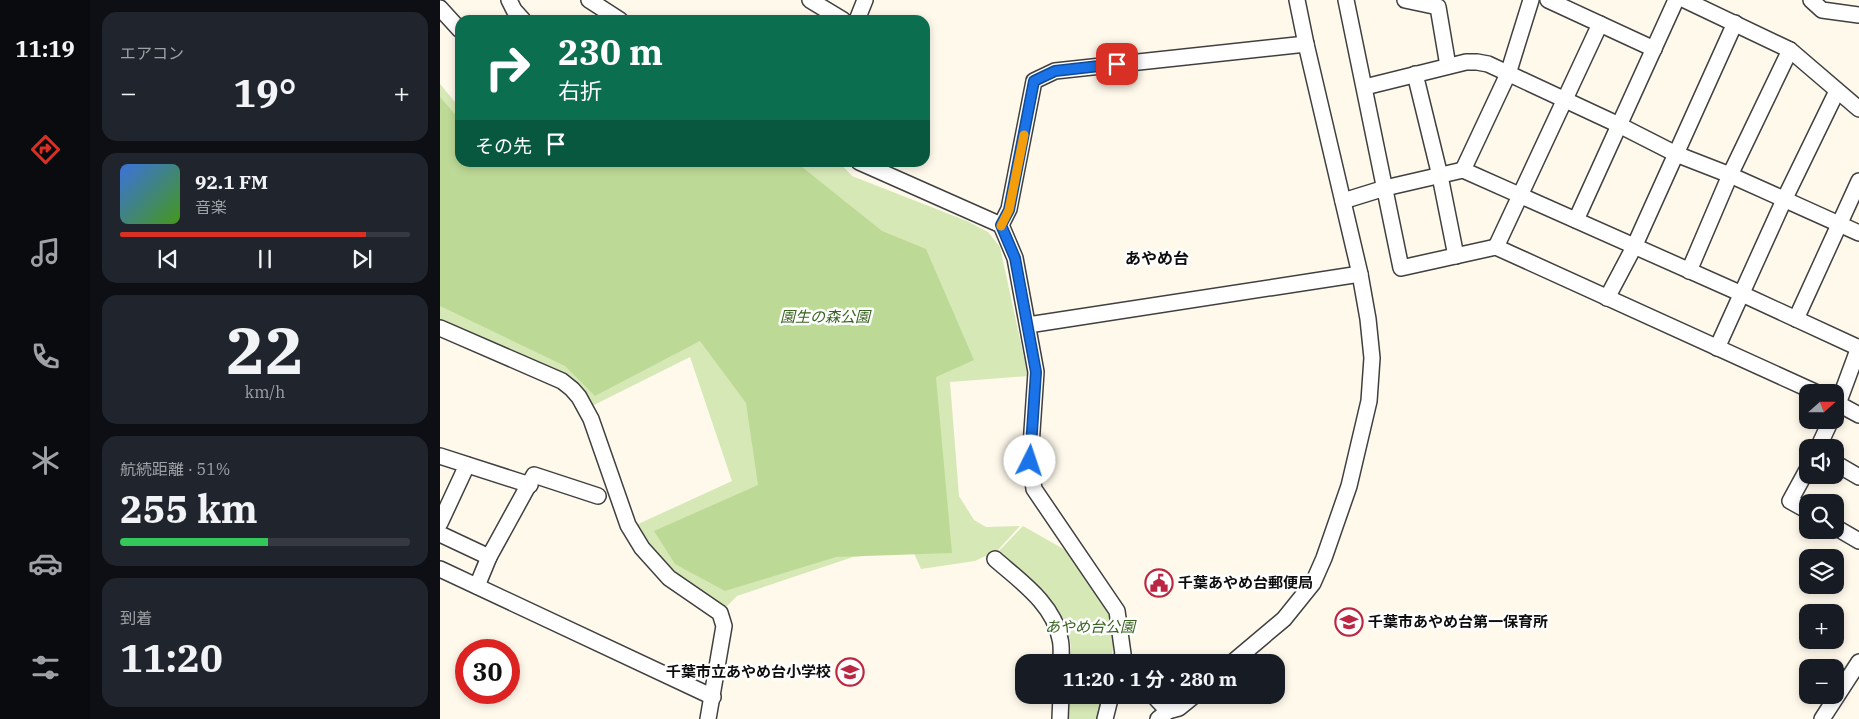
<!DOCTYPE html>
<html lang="ja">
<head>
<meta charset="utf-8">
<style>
	:root { --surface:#171b24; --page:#20242c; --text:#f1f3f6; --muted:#9ea1a6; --line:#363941; --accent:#d93025 }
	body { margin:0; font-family:"IBM Plex Serif","Noto Sans JP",serif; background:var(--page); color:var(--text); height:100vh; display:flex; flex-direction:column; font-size:19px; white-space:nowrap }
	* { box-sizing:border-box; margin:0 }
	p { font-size:16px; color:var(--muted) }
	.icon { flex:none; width:28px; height:28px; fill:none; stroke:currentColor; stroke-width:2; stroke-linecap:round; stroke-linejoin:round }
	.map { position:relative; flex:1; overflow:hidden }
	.side { display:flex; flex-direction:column; gap:12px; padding:12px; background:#0d0f14; width:350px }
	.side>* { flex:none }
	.top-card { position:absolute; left:15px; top:15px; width:475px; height:152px; border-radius:15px; box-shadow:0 2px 8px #0003; background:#0b6e4f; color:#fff; overflow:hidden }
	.needle { width:32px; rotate:69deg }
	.tools { position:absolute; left:1359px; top:384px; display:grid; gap:10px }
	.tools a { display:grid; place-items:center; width:45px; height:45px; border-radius:10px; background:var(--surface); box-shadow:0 2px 8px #0003; font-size:25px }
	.speed { position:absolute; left:15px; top:639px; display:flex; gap:10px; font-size:25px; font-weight:700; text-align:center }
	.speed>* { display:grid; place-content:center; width:65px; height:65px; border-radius:50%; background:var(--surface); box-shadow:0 2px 8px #0003; line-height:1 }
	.speed .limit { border:8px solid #d22; background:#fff; color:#111 }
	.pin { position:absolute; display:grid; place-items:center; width:42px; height:42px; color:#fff; margin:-21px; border-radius:10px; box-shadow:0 2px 8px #0006 }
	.me { position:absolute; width:55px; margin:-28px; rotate:4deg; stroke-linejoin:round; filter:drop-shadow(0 0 4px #0008) }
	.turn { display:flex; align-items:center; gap:18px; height:105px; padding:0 20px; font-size:22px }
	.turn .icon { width:65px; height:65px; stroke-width:2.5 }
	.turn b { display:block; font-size:35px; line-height:42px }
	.then { display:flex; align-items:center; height:48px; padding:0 20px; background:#0003; gap:10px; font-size:19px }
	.big { font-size:38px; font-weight:700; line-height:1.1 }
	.side .widget { flex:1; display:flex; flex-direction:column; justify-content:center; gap:8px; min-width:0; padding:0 18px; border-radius:15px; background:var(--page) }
	.side .dial { align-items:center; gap:0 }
	.dial b { font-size:65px; line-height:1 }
	.song { display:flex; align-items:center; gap:15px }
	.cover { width:60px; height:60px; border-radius:8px; background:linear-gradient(135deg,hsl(220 70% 55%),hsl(100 70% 35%)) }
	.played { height:5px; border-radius:2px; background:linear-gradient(90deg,var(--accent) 85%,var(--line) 85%) }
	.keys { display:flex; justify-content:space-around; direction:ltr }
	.heat { display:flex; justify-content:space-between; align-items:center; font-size:28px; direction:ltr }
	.charge { height:8px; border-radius:4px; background:linear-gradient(90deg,#34c759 51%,var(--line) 0) }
	.trip { position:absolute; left:575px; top:654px; width:270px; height:50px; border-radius:15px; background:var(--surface); box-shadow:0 2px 8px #0003; font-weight:700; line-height:50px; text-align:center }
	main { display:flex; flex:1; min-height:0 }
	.tabs { display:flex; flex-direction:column; width:90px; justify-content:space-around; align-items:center; background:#090b0e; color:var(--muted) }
	.tabs .icon { width:35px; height:35px }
	.tabs .selected { color:var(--accent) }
	.tabs b { font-size:22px; color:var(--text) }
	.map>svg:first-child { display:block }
	.green { fill:#d7e8b7 }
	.forest { fill:#bdd996 }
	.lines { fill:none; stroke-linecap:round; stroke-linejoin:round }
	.minor-casing { stroke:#404040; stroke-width:18 }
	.minor { stroke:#fff; stroke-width:15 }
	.route-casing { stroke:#114b97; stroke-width:12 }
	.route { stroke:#1a73e8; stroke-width:9 }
	.slow { stroke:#f59e0b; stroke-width:9 }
	.labels { text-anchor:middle; stroke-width:5; stroke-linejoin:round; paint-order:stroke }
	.park-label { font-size:15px; font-style:italic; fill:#36631e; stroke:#fff }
	.poi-label { font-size:15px; font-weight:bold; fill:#0d0d0d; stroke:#fff; text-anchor:start }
	.neighbourhood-label { font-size:16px; font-weight:bold; fill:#0d0d0d; stroke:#fff }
</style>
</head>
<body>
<main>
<nav class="tabs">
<b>11:19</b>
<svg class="icon selected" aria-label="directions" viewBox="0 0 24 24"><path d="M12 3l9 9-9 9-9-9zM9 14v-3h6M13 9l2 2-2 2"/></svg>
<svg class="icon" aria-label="music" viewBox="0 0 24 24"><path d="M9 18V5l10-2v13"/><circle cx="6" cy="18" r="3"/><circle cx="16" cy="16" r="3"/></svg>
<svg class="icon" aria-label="phone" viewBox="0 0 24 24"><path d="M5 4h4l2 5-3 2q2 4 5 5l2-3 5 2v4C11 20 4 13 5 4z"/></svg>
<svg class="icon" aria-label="climate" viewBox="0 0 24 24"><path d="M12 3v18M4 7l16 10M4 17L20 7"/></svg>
<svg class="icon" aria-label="car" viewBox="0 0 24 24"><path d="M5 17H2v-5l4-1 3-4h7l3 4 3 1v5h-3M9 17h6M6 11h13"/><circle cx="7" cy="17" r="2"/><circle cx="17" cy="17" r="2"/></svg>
<svg class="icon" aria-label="filters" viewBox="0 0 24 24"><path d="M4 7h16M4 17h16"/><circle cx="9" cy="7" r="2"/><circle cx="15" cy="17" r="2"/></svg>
</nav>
<section class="side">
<div class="widget"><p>エアコン</p>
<div class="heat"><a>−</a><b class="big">19°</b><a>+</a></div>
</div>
<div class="widget">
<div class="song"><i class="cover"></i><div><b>92.1 FM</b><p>音楽</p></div></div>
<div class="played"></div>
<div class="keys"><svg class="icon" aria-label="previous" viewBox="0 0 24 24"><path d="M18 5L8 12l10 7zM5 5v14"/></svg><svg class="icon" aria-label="pause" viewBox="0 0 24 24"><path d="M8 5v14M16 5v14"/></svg><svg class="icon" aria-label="next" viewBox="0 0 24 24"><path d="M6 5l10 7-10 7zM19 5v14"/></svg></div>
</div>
<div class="widget dial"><b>22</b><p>km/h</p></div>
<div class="widget"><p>航続距離 · 51%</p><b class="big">255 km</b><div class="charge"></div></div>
<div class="widget"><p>到着</p><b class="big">11:20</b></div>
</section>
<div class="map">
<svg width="1419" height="719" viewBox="0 0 1419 719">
	<rect width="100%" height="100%" fill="#fff9ec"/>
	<g class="green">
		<path d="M0 84 20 108V162L400 163 412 176 527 221 548 232 560 247 588 376 510 382 519 496 534 520 546 527 580 526 558 550 535 561 481 569 473 551 413 557 297 596 284 609 237 575 209 547 196 525 292 481 250 357 152 406 145 392 121 372 0 320Z"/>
		<path d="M583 526 627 551 666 605 674 621 676 636 670 662H627C629 658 631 652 631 648 628 605 586 578 556 554Z"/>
		<path d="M624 695H662L657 719H623Z"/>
	</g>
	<path class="forest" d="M0 97 20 120V162L357 163 442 231 486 249 534 360 496 377 512 553 396 557 285 591 235 564 214 531 318 485 306 403 260 341 155 396 125 366 0 306Z"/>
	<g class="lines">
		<g class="minor-casing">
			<g id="minor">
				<path d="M69 0 74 10 83 20"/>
				<path d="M149 0 180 20"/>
				<path d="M370 0 403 20"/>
				<path d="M906 0 961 268 1056 247 1375 392"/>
				<path d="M965 0 998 7 1008 66"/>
				<path d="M1108 0 1214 49"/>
				<path d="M1245 0 1350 50 1419 109"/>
				<path d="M1371 0 1382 10 1419 15"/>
				<path d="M0 8 20 30"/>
				<path d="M417 20 425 0"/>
				<path d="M975 74 1000 176 1016 256"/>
				<path d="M925 87 1026 62H1037L1048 64 1179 125 1236 154 1290 175 1419 233"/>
				<path d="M419 162 561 225 575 258 596 372 590 461 594 489 677 611 683 654 680 662"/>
				<path d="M1023 170 1068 74 1091 0"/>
				<path d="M903 201 945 188 1023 170 1302 294 1419 348"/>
				<path d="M1136 220 1236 0"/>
				<path d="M561 225 569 209 594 81 615 71 866 44"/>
				<path d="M1056 247 1160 24"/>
				<path d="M1249 271 1290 175 1350 50"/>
				<path d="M1167 298 1194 247 1295 23"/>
				<path d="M1356 319 1419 181"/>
				<path d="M588 325 920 274"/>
				<path d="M0 328 122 381 132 389 139 397 151 419 188 525 202 548 229 578 280 613 284 626 268 719"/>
				<path d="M1277 348 1344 200 1397 91"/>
				<path d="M1395 402 1419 415"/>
				<path d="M1395 412 1419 347"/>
				<path d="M1378 448 1391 420"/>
				<path d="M0 456 90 485"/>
				<path d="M1395 463 1419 477"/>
				<path d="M1368 468 1350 501 1368 511"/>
				<path d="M0 523 27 465"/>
				<path d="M1395 527 1419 541"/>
				<path d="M0 534 49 557"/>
				<path d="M555 559C580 581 614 604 620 639 622 646 621 655 621 662"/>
				<path d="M0 569 273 697"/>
				<path d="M37 586 49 557 94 475 158 496"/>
				<path d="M793 662 844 619 873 583 884 558 909 486 929 401 932 358 928 319 920 274 866 44 857 0"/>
				<path d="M713 695 728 711"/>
				<path d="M620 719 621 695"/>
				<path d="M665 719 671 695"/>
				<path d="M718 719 728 711 739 708 755 695"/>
				<path d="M1382 719 1419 662"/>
			</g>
		</g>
		<use href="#minor" class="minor"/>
	</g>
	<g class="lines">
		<g class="route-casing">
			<path id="route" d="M590 461 596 372 575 258 561 225 569 210 594 81 615 71 677 64"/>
		</g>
		<use href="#route" class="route"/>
		<path class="slow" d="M561 226 569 210 584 135"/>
	</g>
	<defs>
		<g id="civic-ring" transform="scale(1.4375)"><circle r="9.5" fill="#fff" stroke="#bb2642" stroke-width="1.5"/><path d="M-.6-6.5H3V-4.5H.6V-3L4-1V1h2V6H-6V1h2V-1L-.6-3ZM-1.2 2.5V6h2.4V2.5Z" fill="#bb2642"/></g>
		<g id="school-ring" transform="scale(1.4375)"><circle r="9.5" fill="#fff" stroke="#bb2642" stroke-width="1.5"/><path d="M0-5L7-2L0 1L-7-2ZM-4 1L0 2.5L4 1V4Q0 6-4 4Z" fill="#bb2642"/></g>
	</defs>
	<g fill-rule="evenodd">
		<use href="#civic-ring" x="719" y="583"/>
		<use href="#school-ring" x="909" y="622"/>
		<use href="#school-ring" x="410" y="672"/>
	</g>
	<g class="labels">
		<g class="park-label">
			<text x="385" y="322">園生の森公園</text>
			<text x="650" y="632">あやめ台公園</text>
		</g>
		<g class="poi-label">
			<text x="738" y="588">千葉あやめ台郵便局</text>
			<text x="928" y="627">千葉市あやめ台第一保育所</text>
			<text x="391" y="677" text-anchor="end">千葉市立あやめ台小学校</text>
		</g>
		<g class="neighbourhood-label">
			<text x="717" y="264">あやめ台</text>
		</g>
	</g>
</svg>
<div class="tools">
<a><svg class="needle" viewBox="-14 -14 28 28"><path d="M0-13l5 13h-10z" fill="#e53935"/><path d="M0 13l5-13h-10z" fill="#9ea1a6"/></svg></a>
<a><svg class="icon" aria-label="sound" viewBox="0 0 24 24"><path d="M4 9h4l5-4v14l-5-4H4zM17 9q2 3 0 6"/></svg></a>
<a><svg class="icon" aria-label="search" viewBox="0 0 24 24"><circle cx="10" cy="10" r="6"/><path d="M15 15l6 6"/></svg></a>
<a><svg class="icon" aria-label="layers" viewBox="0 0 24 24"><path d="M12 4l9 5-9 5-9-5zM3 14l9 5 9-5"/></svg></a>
<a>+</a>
<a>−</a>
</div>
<div class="speed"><div class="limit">30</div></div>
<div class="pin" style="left:677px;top:64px;background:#d93025"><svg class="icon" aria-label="arrive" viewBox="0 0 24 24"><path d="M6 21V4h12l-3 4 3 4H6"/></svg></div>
<svg class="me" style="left:590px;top:461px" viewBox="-20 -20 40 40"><circle r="19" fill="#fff"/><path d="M0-13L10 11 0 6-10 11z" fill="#1a73e8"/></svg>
<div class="trip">11:20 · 1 分 · 280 m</div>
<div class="top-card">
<div class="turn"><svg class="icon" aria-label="right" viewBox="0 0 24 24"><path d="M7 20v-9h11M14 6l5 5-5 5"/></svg><div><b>230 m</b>右折</div></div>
<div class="then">その先<svg class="icon" aria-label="arrive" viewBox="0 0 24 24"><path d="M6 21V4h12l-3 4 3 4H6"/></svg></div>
</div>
</div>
</main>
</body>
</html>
